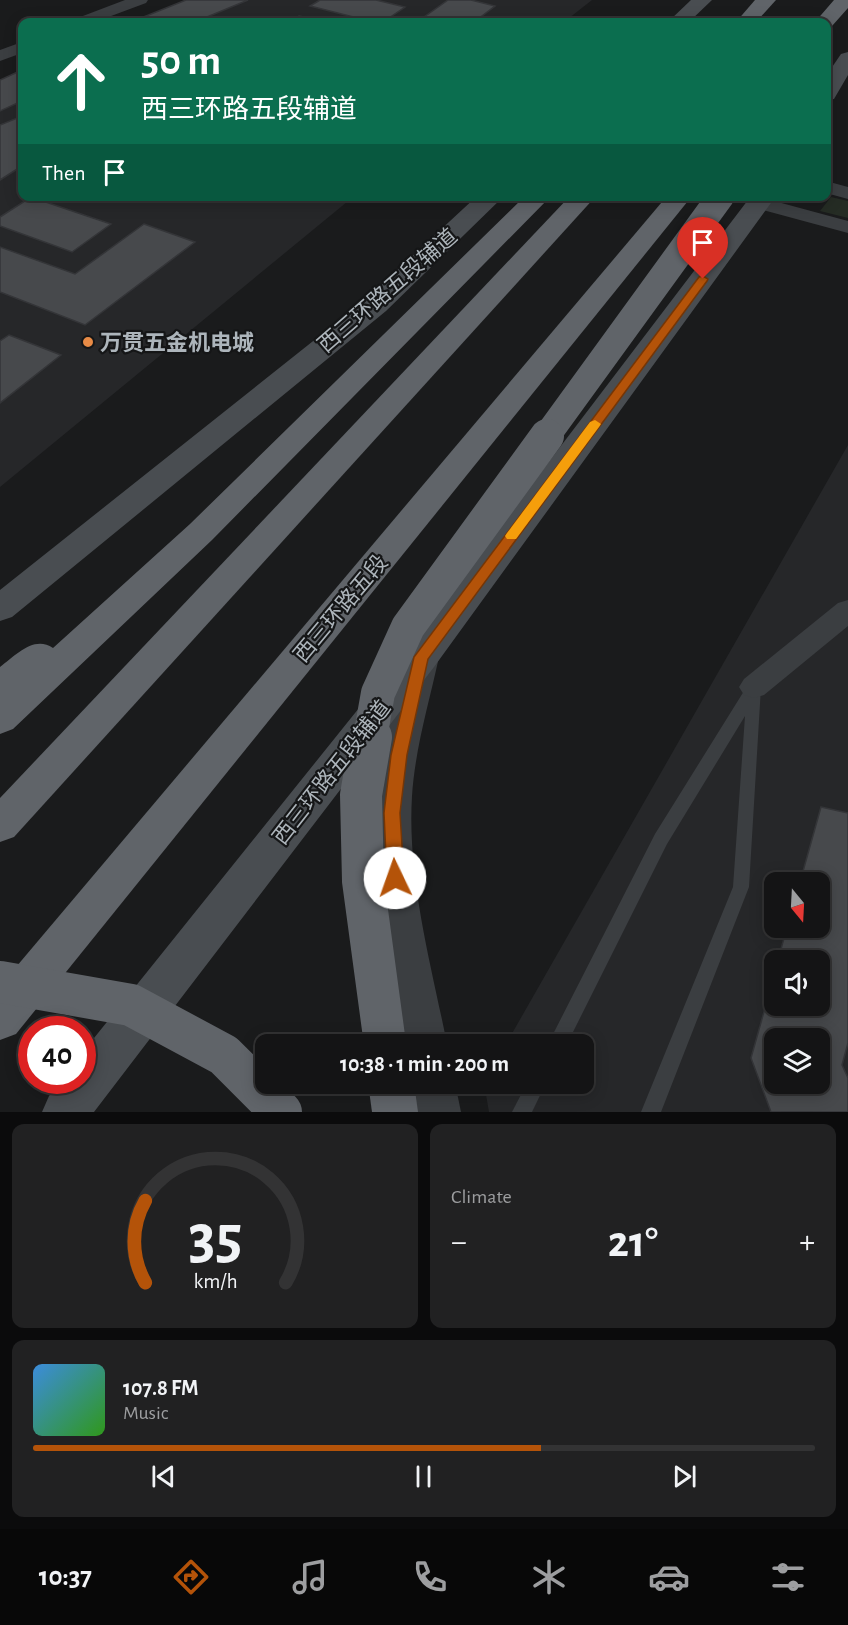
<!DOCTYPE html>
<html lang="en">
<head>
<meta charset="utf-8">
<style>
	:root { --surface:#141415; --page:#212122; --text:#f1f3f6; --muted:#9d9ea0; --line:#333334; --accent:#b45309 }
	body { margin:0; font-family:"Alegreya Sans","Noto Sans SC",sans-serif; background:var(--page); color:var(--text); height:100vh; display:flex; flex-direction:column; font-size:22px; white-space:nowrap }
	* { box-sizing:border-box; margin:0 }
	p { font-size:20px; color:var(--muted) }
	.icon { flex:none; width:33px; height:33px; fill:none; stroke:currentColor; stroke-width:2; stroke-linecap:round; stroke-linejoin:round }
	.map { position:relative; height:1112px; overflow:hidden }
	.sheet { display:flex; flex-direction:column; gap:12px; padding:12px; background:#0b0b0c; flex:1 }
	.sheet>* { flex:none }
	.banner { position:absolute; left:18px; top:18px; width:813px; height:183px; border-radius:12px; box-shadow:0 3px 15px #0003,0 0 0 2px var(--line); background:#0b6e4f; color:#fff; overflow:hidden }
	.needle { width:39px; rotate:162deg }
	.tools { position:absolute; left:764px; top:872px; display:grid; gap:12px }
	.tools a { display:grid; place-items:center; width:66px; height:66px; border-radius:12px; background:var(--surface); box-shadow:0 3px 15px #0003,0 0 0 2px var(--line); font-size:30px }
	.speed { position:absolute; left:18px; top:1016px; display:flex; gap:12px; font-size:30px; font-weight:700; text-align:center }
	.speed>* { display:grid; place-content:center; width:78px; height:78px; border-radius:50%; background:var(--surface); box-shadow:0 3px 15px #0003,0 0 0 2px var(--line); line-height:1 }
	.speed .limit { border:9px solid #d22; background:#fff; color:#111 }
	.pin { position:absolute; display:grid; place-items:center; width:51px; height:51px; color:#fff; margin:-62px -26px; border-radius:50% 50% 50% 0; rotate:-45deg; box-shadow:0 0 6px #0007 }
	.pin .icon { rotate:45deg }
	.me { position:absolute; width:66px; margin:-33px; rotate:357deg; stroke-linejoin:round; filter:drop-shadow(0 0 4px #0008) }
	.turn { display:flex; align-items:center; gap:21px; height:126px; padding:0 24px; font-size:27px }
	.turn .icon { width:78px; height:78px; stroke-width:2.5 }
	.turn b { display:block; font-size:42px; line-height:51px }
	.then { display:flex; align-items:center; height:57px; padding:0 24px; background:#0003; gap:12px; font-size:22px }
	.big { font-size:45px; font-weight:600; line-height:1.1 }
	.sheet .tile { flex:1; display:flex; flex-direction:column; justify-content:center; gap:9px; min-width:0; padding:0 21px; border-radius:12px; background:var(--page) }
	.sheet .dial { align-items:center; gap:0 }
	.dial svg { height:156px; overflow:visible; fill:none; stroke:var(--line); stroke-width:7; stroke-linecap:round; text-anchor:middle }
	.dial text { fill:var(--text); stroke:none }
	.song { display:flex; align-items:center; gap:18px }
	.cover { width:72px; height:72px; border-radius:9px; background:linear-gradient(135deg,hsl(210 70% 55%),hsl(110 70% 35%)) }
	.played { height:6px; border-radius:3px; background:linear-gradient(90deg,var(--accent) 65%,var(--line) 65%) }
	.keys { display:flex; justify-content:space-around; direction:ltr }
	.heat { display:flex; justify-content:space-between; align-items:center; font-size:33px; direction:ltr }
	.sheet .tiles { flex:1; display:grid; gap:12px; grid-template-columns:1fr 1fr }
	.tile:last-child { grid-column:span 2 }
	.trip { position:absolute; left:255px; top:1034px; width:339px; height:60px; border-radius:12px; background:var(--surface); box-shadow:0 3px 15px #0003,0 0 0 2px var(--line); font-weight:600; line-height:60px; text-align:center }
	.tab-bar { display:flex; height:96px; justify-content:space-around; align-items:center; background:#080808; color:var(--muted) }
	.tab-bar .icon { width:42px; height:42px }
	.tab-bar .selected { color:var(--accent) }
	.tab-bar b { font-size:27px; color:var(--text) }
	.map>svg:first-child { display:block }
	.built { fill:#262729; fill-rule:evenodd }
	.green { fill:#252c24 }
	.building { fill:#47494c; stroke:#343538; stroke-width:1.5; fill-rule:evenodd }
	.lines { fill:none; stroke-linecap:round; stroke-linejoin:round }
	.service { fill:#3b3e41; fill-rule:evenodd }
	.minor { fill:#3b3e41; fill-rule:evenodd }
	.tertiary { fill:#3b3e41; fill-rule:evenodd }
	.secondary { fill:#494d51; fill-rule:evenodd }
	.trunk { fill:#606469; fill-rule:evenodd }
	.trunk-bridge-far2 { stroke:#606469; stroke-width:27 }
	.trunk-bridge-far1 { stroke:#606469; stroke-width:34 }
	.trunk-bridge { stroke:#606469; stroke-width:42 }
	.route { fill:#b45309; stroke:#753606; stroke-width:1.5 }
	.slow { fill:#f59e0b }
	.poi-dot { fill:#e88b46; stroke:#151617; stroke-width:2 }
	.labels { text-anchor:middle; stroke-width:4.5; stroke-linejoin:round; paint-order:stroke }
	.street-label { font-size:22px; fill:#adb5bb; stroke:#151617 }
	.poi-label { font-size:22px; font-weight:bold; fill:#adb5bb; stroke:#151617; text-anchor:start }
</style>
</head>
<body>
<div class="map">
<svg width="848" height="1112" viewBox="0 0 848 1112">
	<rect width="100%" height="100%" fill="#1a1b1c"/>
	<g class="built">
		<path d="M190 0H592L564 22H139Z"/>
		<path d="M22 73V196L353 197 0 487V83Z"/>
		<path d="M848 445V1112H489L484 1083H584V1044H506ZM774 882H819V927H774ZM774 960H819V1005H774ZM774 1038H819V1083H774Z"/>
	</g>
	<path class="green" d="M831 197 848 201V218L820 211Z"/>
	<g class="building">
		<path d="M186 0H248L195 22H131Z"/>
		<path d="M320 0H376L405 7 383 22H373L310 6Z"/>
		<path d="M448 0H471L495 6 474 22H417Z"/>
		<path d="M299 16 326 22H289Z"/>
		<path d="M22 70V101L0 111V80Z"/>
		<path d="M22 116V166L0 180V125Z"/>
		<path d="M31 197 84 215 111 224 72 252 0 226V217Z"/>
		<path d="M144 224 195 242 85 325 0 292V247L75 274Z"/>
		<path d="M9 335 61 355 0 403V341Z"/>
		<path d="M821 807 848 813V1043L842 1065 848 1078V1112H771L751 1058 774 976V1005H819V960H778L787 927H819V882H800ZM774 1038H819V1083H774Z"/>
	</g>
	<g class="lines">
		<g class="service">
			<path d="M754 681 759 683 761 687 749 887 661 1112H641L733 887 745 716 667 844 567 1044H548L655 834 749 683Z"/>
			<path d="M527 1083H546L532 1112H512Z"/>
		</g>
		<g class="minor">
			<path d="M125 0H148L146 3 95 22H73L75 19Z"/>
			<path d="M22 42V53L0 61V50Z"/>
			<path d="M826 181 848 187V199L826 193Z"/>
			<path d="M759 197 848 221V233L752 207 749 203 752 199Z"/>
			<path d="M848 600V626L764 695 754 698 744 695 739 687 744 679 838 603Z"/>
		</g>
		<g class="tertiary">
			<path d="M421 644 434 647 439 657C429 703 415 749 412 796 407 879 431 963 447 1044H403C388 963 366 879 374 795 378 748 392 703 403 657L408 647Z"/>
			<path d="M409 1083H455L461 1112H415Z"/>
		</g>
		<g class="secondary">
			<path d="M691 0H712L689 22H668Z"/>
			<path d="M848 52V75L834 99 826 100V76L841 54Z"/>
			<path d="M477 196H504L386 311 12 617 0 621V590L366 299Z"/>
			<path d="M751 196H776L434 667 94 1112H42L49 1096 61 1080H82V1053L408 647Z"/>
		</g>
		<g class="trunk">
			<path d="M755 0H776L756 22H736Z"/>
			<path d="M834 0H848V8L832 26 826 28V22H815Z"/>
			<path d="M525 196H551L212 540 13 729 0 734V667C16 655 34 635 53 648L190 524Z"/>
			<path d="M570 196H596L14 837 0 842V798Z"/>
			<path d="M667 196H692L16 1034 0 1040V986Z"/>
			<path d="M368 1083H414L418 1112H372Z"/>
		</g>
		<path class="trunk-bridge-far2" d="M546 437 721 196"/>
		<path class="trunk-bridge-far1" d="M370 738 378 693 408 627 547 436"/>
		<g class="trunk-bridge">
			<path d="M371 737 361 795 363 881 385 1044"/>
			<path d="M0 982 131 1005 224 1055 281 1112"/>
		</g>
	</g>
	<path class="route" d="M703 276 708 279 707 281 428 659 407 755 400 813 404 878 401 883 395 886 389 883 387 878 384 813 391 755 414 657 699 277Z"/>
	<path class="slow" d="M595 420 601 424 599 427 516 539H507L505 536 507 533 590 422Z"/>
	<circle class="poi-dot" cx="88" cy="342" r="6"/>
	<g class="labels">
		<g class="street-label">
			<text transform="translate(387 290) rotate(-41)" y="8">西三环路五段辅道</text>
			<text transform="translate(340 608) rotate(-50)" y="8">西三环路五段</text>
			<text transform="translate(331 772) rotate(-52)" y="8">西三环路五段辅道</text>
		</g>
		<g class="poi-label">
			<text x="100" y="350">万贯五金机电城</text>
		</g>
	</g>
</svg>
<div class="tools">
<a><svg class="needle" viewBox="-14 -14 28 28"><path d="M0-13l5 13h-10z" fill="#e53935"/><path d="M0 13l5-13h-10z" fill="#9d9ea0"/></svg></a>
<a><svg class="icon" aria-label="sound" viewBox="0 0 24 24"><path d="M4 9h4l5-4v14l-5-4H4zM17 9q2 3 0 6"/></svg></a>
<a><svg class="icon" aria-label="layers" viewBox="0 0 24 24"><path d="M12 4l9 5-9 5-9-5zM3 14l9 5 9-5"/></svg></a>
</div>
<div class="speed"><div class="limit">40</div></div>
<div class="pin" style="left:703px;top:279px;background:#d93025"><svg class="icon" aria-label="arrive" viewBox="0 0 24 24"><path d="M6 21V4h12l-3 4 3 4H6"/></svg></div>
<svg class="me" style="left:395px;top:878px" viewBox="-20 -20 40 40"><circle r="19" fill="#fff"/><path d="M0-13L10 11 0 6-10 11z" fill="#b45309"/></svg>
<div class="trip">10:38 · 1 min · 200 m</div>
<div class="banner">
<div class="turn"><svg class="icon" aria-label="ahead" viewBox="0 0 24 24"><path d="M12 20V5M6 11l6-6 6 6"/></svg><div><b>50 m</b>西三环路五段辅道</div></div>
<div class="then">Then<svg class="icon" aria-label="arrive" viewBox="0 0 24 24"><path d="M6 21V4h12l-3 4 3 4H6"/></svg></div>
</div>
</div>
<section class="sheet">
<div class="tiles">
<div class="tile dial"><svg viewBox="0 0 100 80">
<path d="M14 69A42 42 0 1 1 86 69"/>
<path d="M14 69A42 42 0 0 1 14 27" stroke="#b45309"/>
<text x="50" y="56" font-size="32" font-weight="700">35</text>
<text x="50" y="72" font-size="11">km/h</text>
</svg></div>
<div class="tile"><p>Climate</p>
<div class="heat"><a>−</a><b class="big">21°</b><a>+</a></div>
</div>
<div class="tile">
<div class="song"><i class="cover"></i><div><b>107.8 FM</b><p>Music</p></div></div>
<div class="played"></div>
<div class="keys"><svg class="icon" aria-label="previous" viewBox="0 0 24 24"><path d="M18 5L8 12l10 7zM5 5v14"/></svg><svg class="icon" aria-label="pause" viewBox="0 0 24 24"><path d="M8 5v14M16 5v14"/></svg><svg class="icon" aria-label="next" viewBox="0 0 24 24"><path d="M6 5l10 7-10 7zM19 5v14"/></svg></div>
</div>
</div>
</section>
<nav class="tab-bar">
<b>10:37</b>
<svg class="icon selected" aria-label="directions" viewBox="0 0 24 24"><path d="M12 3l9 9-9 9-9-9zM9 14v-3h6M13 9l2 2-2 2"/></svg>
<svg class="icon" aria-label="music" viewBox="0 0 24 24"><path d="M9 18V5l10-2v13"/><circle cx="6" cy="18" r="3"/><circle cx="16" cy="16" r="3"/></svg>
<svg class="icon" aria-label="phone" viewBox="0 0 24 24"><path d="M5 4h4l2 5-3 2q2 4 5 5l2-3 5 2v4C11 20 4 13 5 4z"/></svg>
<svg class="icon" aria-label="climate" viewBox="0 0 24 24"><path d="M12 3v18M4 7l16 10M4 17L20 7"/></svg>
<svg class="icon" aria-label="car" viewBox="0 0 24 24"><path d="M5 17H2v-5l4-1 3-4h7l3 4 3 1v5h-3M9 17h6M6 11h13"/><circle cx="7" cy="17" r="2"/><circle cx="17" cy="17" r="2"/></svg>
<svg class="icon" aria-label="filters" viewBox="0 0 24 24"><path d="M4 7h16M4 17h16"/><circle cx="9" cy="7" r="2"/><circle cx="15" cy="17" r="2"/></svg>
</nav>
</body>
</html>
